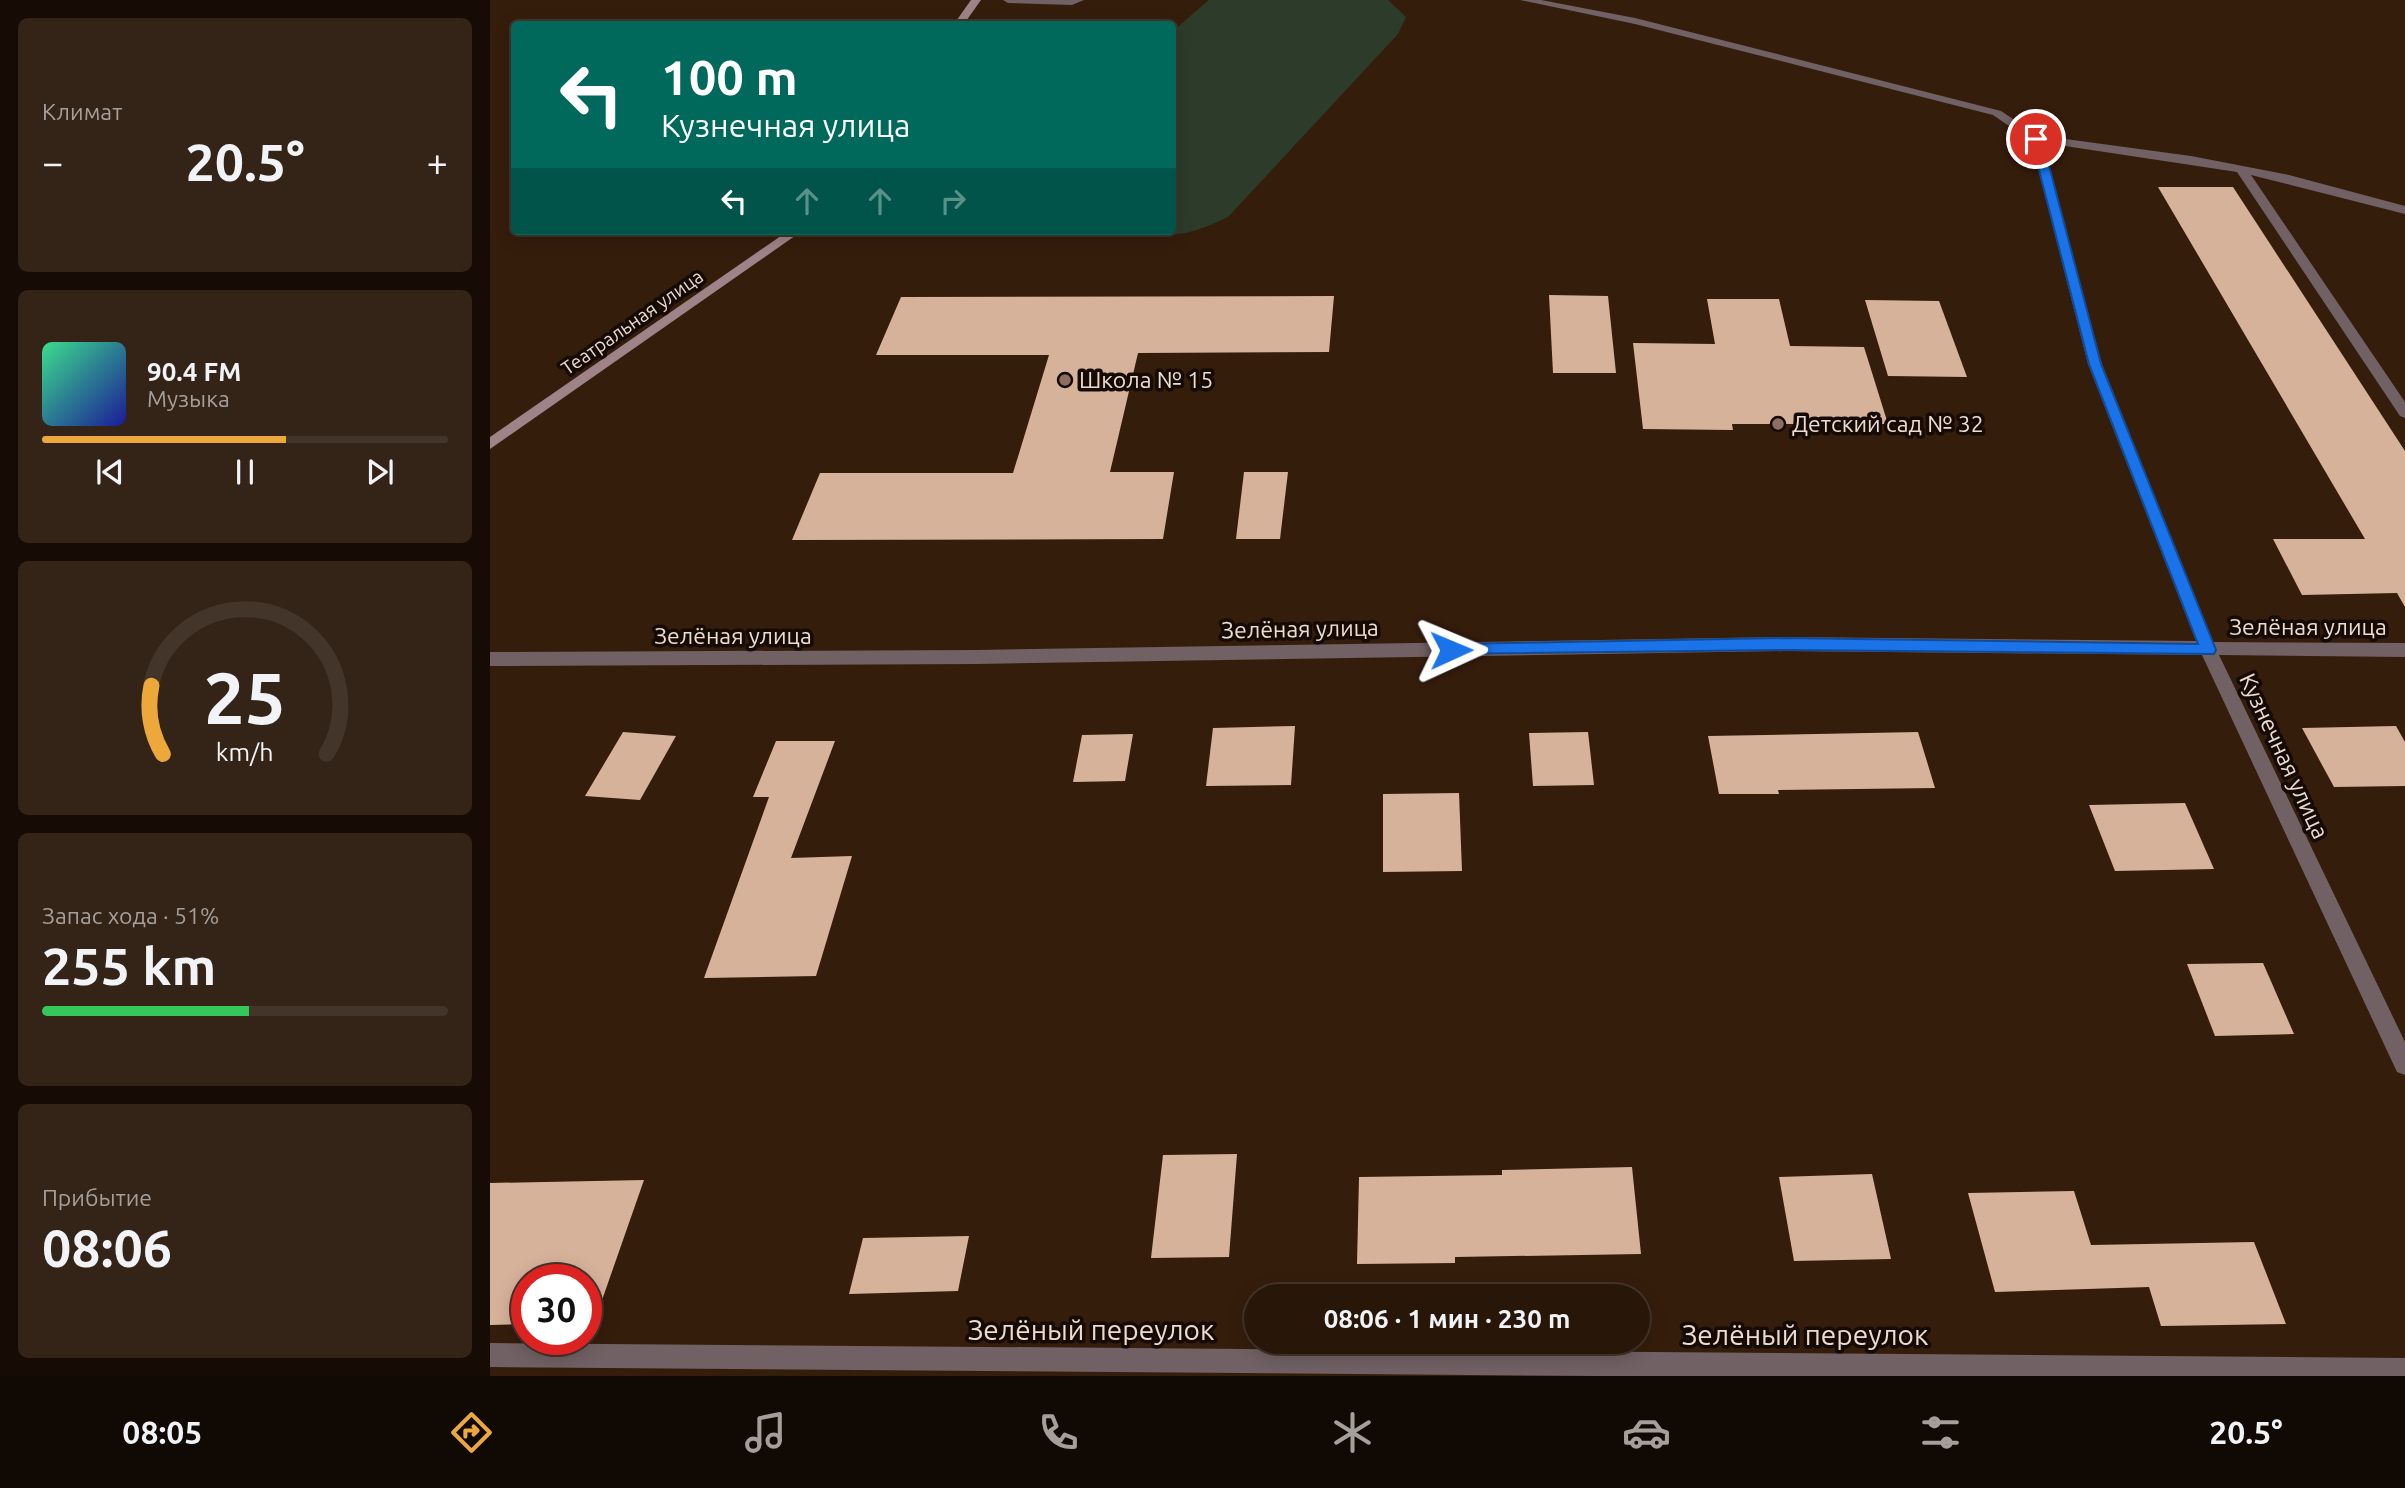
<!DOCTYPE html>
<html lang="ru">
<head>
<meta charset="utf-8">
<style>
	:root { --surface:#281609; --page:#342317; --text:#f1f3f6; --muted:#a59f9c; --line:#44352a; --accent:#eda83c }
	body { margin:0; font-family:Ubuntu,sans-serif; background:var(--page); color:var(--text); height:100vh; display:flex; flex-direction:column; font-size:26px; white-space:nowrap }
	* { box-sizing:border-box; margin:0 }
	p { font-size:23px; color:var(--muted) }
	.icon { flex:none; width:38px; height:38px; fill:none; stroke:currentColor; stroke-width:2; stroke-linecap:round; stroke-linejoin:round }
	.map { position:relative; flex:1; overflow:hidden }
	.drawer { display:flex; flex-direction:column; gap:18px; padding:18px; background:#160c05; width:490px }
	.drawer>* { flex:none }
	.top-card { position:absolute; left:21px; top:21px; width:665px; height:214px; border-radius:7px; box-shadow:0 4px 18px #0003,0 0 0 2px var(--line); background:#00695c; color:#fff; overflow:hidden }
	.speed { position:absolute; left:21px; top:1264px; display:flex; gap:14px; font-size:35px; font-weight:700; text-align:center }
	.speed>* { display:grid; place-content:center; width:91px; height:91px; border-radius:50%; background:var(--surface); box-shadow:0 4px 18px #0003,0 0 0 2px var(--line); line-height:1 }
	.speed .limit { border:10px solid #d22; background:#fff; color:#111 }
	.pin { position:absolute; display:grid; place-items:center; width:60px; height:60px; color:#fff; margin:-30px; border:4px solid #fff; border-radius:50%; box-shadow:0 2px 7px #0007 }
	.me { position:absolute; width:77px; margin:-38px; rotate:89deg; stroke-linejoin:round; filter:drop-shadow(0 0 5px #0008) }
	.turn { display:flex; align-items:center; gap:24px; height:147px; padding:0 35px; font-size:32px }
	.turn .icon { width:91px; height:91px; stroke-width:2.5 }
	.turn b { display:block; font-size:49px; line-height:60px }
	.lanes { display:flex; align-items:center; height:66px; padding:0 35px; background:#0003; justify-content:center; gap:35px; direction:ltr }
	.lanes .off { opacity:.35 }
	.big { font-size:52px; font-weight:700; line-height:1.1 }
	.drawer .card { flex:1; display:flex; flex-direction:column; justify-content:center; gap:10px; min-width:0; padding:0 24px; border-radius:10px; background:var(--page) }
	.drawer .dial { align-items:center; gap:0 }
	.dial svg { height:182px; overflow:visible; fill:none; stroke:var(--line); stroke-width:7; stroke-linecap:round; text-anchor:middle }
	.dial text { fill:var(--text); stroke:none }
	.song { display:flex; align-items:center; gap:21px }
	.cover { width:84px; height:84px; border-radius:10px; background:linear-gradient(135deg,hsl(150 70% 55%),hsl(240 70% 35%)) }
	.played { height:7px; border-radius:4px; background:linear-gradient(90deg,var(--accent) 60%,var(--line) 60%) }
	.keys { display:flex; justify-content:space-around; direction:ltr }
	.heat { display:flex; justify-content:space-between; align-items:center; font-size:38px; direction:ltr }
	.charge { height:10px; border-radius:5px; background:linear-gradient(90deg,#34c759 51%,var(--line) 0) }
	.trip { position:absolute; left:754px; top:1284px; width:406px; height:70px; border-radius:35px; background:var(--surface); box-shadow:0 4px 18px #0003,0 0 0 2px var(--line); font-weight:700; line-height:70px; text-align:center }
	.tabs { display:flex; height:112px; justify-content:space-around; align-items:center; background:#100904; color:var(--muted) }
	.tabs .icon { width:49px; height:49px }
	.tabs .active { color:var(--accent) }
	.tabs b { font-size:32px; color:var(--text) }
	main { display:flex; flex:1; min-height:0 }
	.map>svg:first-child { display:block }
	.green { fill:#2d3c2a }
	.building { fill:#d7b29b }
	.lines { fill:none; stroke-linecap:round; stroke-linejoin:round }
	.service { fill:#716164; fill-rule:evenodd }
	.minor { fill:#716164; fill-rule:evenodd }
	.secondary { fill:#9e8488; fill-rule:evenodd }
	.route { fill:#1a73e8; stroke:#114b97; stroke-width:2 }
	.education-dot { fill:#8d6e63; stroke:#150a04; stroke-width:2.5 }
	.labels { text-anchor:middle; stroke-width:7; stroke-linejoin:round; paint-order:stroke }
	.far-street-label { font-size:19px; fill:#ecdbd1; stroke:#150a04 }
	.poi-label { font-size:23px; fill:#ecdbd1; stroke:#150a04; text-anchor:start }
	.street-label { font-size:23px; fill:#ecdbd1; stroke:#150a04 }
	.near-street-label { font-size:28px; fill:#ecdbd1; stroke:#150a04 }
</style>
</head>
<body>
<main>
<section class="drawer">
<div class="card"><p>Климат</p>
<div class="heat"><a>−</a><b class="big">20.5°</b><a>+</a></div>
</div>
<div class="card">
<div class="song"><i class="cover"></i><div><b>90.4 FM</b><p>Музыка</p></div></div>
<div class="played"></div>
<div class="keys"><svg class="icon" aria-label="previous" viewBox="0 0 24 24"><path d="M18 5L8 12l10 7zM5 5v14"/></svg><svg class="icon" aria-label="pause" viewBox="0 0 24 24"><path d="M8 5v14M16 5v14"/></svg><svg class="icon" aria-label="next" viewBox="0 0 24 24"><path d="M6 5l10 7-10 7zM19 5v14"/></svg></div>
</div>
<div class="card dial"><svg viewBox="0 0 100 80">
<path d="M14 69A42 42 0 1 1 86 69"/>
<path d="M14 69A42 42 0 0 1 9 39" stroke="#eda83c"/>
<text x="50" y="56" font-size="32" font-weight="700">25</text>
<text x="50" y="72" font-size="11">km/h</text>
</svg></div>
<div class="card"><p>Запас хода · 51%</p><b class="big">255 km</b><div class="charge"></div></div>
<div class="card"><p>Прибытие</p><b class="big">08:06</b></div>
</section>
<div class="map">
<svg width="1915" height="1376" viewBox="0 0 1915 1376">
	<rect width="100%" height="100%" fill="#351d0c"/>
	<path class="green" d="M719 0H898L916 17 908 34 738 217C707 232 681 241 646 231H682L683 31Z"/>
	<g class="building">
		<path d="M1668 187H1743L1915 451V607L1907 593 1812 595 1783 539H1875Z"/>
		<path d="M1059 295 1118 296 1126 373H1063Z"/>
		<path d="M844 296 839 352 648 353 620 472H684L673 539 302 540 330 473H523L559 355H386L411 297Z"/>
		<path d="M1217 299H1289L1300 346 1374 347 1398 424H1242L1243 430 1153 429 1143 343 1225 344Z"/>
		<path d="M1375 300 1449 301 1477 377 1398 376Z"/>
		<path d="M754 472H798L790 539H746Z"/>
		<path d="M805 726 801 785 716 786 723 728Z"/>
		<path d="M1906 726 1915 742V786L1844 787 1812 728Z"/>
		<path d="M133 732 186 736 150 800 95 796Z"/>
		<path d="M1098 732 1104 785 1043 786 1039 733Z"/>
		<path d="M1428 732 1445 788 1288 790 1289 794H1229L1218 736Z"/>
		<path d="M643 734 635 781 583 782 592 735Z"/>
		<path d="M286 741H345L301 858 362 856 326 976 214 978 279 797H263Z"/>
		<path d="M969 793 972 871 893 872V794Z"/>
		<path d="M1695 803 1724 869 1625 871 1599 805Z"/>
		<path d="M1773 963 1804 1034 1725 1036 1697 964Z"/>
		<path d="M747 1154 739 1257 661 1258 673 1155Z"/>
		<path d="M1142 1167 1151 1254 965 1257V1263L867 1264 869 1177 1012 1175V1170Z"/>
		<path d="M1382 1174 1401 1259 1304 1261 1289 1177Z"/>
		<path d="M154 1180 104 1323H96V1279H37V1324L0 1325V1183Z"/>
		<path d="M1584 1191 1601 1245 1764 1242 1796 1324 1671 1326 1659 1287 1505 1292 1478 1193Z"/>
		<path d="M479 1236 468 1291 359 1294 373 1238Z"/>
	</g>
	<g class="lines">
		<path class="service" d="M1546 135 1701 156 1799 175 1915 206V214L1761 175 1915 402V418L1910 416 1747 172 1542 141V137Z"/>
		<g class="minor">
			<path d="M513 0H594L582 5 518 3Z"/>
			<path d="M1030 0H1051L1145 18 1511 111 1550 137 1612 364 1723 642 1915 643V657L1729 655 1915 1042V1075L1907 1072 1712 655 1296 651 487 664 0 666V652L487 650 1296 637 1706 641 1598 364 1541 141 1503 115 1145 24Z"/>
			<path d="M0 1343 1915 1358V1376H1106L0 1367Z"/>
		</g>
		<g class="secondary">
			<path d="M481 0H491L474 24H464Z"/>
			<path d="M298 231H312L0 449V437Z"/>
		</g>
	</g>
	<path class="route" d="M1546 136 1552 139 1611 364 1726 650 1724 654 1296 650 956 654 954 650 961 644 1296 638 1708 644 1599 364 1541 139Z"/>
	<g class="education-dot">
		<circle cx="575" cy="380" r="7"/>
		<circle cx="1288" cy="424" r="7"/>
	</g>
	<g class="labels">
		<g class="far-street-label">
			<text transform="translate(142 322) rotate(-35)" y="7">Театральная улица</text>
		</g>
		<g class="poi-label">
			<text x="589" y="388">Школа № 15</text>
			<text x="1302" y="432">Детский сад № 32</text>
		</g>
		<g class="street-label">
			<text x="1818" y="635">Зелёная улица</text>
			<text transform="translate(810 629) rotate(-1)" y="8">Зелёная улица</text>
			<text x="243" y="644">Зелёная улица</text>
			<text transform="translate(1794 756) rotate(65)" y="8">Кузнечная улица</text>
		</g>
		<g class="near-street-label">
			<text x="601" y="1340">Зелёный переулок</text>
			<text x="1315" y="1345">Зелёный переулок</text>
		</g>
	</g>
</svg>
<div class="speed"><div class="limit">30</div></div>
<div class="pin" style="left:1546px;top:139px;background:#d93025"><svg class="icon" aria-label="arrive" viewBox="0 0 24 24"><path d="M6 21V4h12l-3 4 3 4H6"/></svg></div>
<svg class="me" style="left:961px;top:650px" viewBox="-20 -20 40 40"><path d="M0-17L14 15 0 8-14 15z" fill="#1a73e8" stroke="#fff" stroke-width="4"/></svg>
<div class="trip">08:06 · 1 мин · 230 m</div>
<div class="top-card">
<div class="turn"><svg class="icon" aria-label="left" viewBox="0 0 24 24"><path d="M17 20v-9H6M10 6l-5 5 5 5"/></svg><div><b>100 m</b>Кузнечная улица</div></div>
<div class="lanes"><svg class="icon" aria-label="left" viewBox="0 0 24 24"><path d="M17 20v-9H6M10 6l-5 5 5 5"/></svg><svg class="icon off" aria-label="ahead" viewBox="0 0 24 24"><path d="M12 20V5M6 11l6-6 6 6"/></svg><svg class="icon off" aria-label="ahead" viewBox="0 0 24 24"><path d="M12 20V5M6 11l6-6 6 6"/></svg><svg class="icon off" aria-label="right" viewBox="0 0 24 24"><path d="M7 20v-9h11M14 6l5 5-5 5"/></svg></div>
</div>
</div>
</main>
<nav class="tabs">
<b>08:05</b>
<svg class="icon active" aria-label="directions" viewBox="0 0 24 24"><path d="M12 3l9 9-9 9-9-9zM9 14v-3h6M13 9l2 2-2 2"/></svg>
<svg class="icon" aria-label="music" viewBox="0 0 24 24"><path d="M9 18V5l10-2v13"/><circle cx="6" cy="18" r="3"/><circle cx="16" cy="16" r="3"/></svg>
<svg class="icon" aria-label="phone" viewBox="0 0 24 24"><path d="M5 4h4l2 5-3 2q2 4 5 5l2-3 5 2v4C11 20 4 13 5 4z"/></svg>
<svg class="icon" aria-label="climate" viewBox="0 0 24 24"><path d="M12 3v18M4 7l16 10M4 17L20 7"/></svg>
<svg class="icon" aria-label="car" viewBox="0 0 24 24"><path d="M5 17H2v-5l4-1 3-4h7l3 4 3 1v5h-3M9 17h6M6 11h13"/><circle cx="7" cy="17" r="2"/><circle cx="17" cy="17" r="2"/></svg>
<svg class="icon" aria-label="filters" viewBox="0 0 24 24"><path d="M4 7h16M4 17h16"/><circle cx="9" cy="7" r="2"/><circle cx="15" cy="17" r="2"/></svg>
<b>20.5°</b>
</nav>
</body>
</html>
